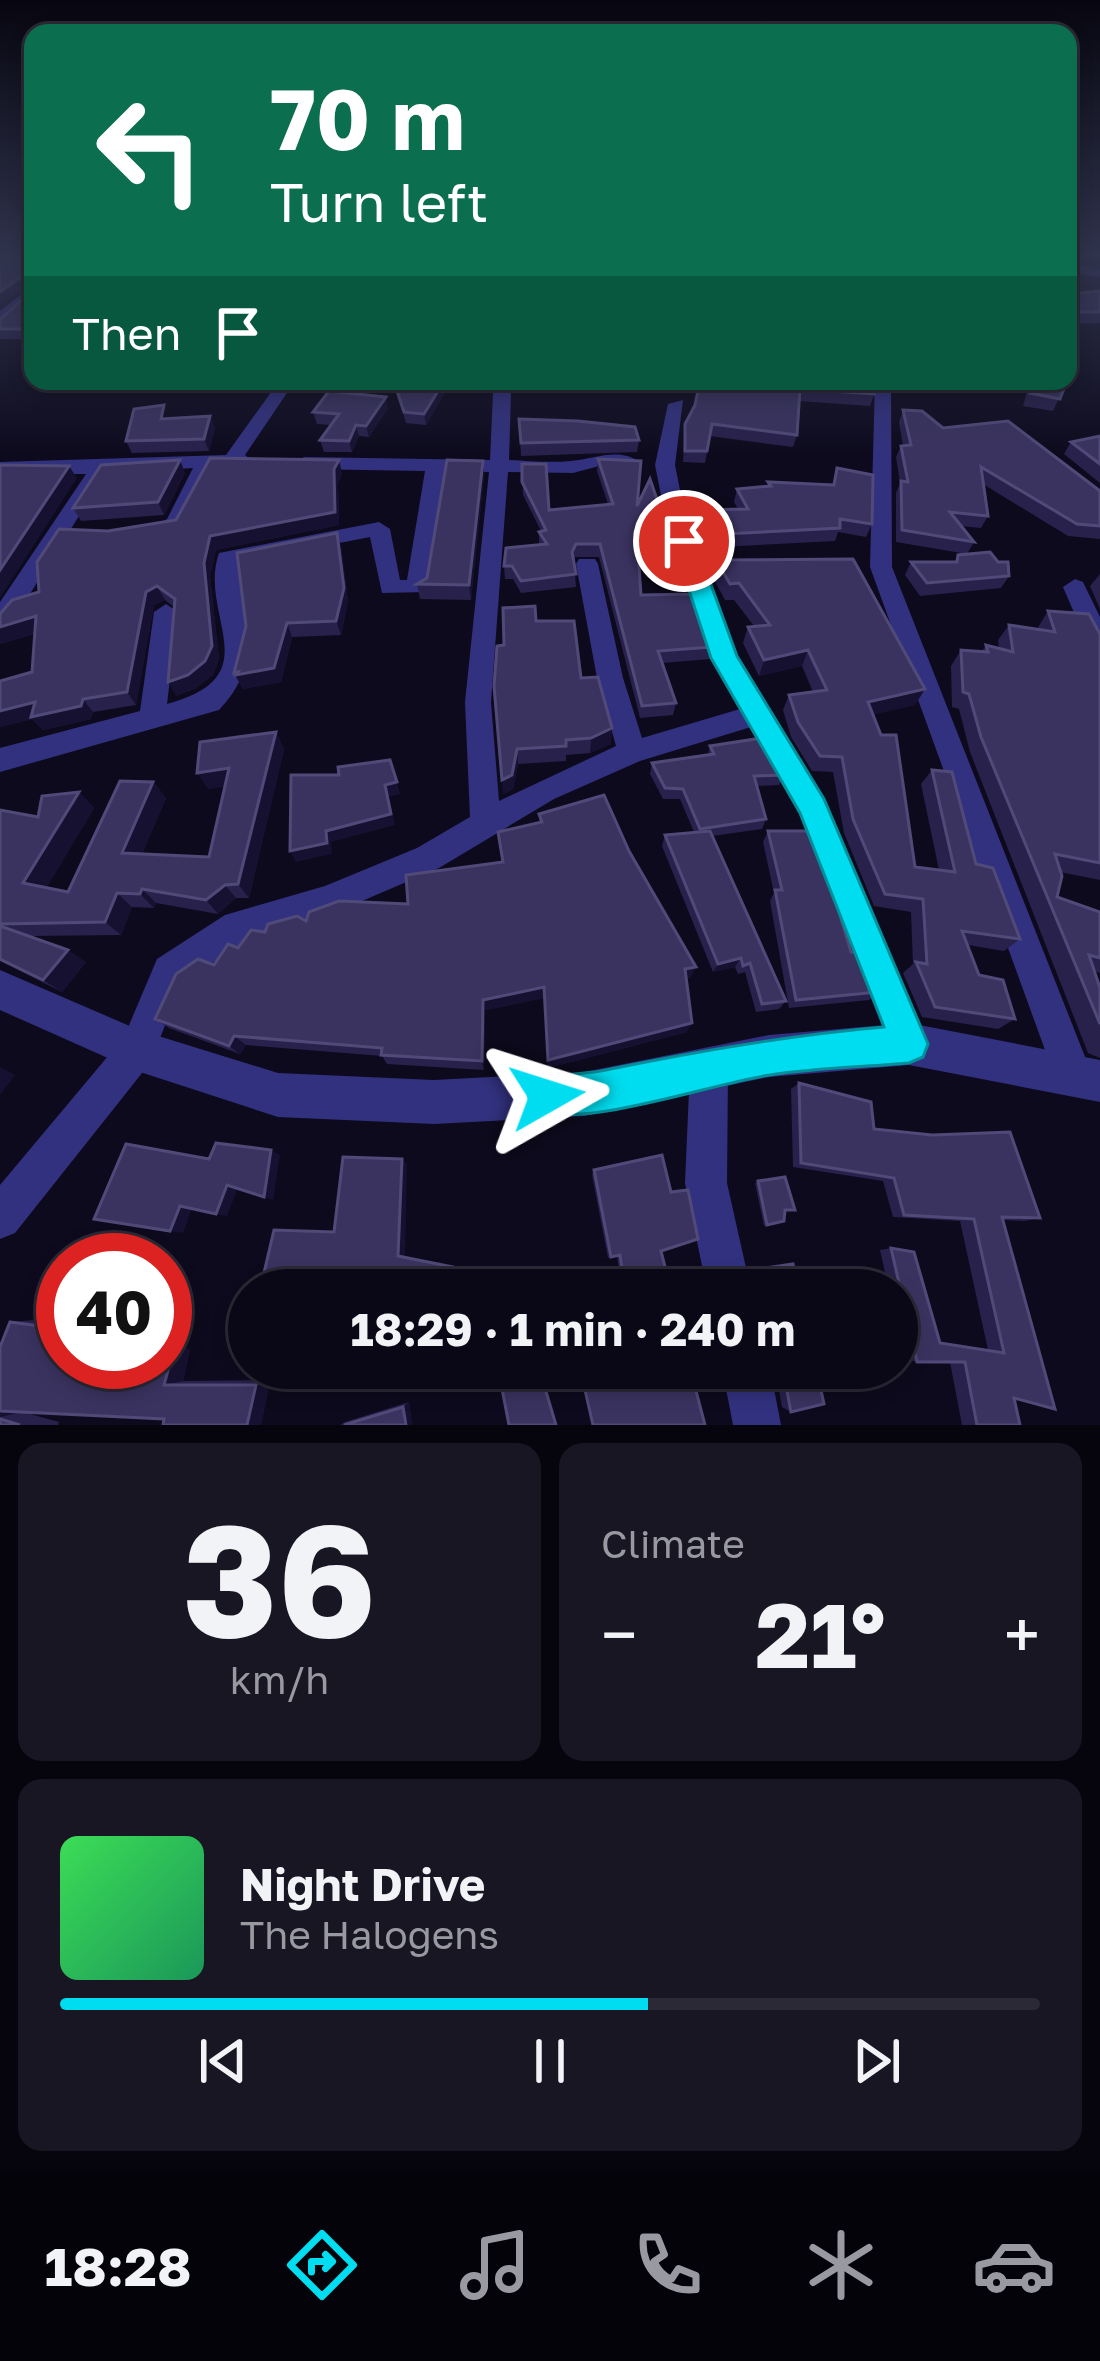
<!DOCTYPE html>
<html lang="en">
<head>
<meta charset="utf-8">
<style>
	:root { --surface:#0a0816; --page:#181623; --text:#f1f3f6; --muted:#999aa1; --line:#2a2935; --accent:#00ddf0 }
	body { margin:0; font-family:"Golos Text",sans-serif; background:var(--page); color:var(--text); height:100vh; display:flex; flex-direction:column; font-size:45px; white-space:nowrap }
	* { box-sizing:border-box; margin:0 }
	p { font-size:39px; color:var(--muted) }
	.icon { flex:none; width:66px; height:66px; fill:none; stroke:currentColor; stroke-width:2; stroke-linecap:round; stroke-linejoin:round }
	.map { position:relative; height:1425px; overflow:hidden }
	.sheet { display:flex; flex-direction:column; gap:18px; padding:18px; background:#06040c; flex:1 }
	.sheet>* { flex:none }
	.banner { position:absolute; left:24px; top:24px; width:1053px; height:366px; border-radius:24px; box-shadow:0 6px 18px #0003,0 0 0 3px var(--line); background:#0b6e4f; color:#fff; overflow:hidden }
	.speed { position:absolute; left:36px; top:1233px; display:flex; gap:24px; font-size:60px; font-weight:700; text-align:center }
	.speed>* { display:grid; place-content:center; width:156px; height:156px; border-radius:50%; background:var(--surface); box-shadow:0 6px 18px #0003,0 0 0 3px var(--line); line-height:1 }
	.speed .limit { border:18px solid #d22; background:#fff; color:#111 }
	.pin { position:absolute; display:grid; place-items:center; width:102px; height:102px; color:#fff; margin:-51px; border:6px solid #fff; border-radius:50%; box-shadow:0 3px 12px #0007 }
	.me { position:absolute; width:132px; margin:-66px; rotate:84deg; stroke-linejoin:round; filter:drop-shadow(0 0 9px #0008) }
	.turn { display:flex; align-items:center; gap:42px; height:252px; padding:0 48px; font-size:54px }
	.turn .icon { width:156px; height:156px; stroke-width:2.5 }
	.turn b { display:block; font-size:84px; line-height:102px }
	.then { display:flex; align-items:center; height:114px; padding:0 48px; background:#0003; gap:24px; font-size:45px }
	.big { font-size:90px; font-weight:700; line-height:1.1 }
	.sheet .widget { flex:1; display:flex; flex-direction:column; justify-content:center; gap:18px; min-width:0; padding:0 42px; border-radius:24px; background:var(--page) }
	.sheet .dial { align-items:center; gap:0 }
	.dial b { font-size:156px; line-height:1 }
	.song { display:flex; align-items:center; gap:36px }
	.cover { width:144px; height:144px; border-radius:18px; background:linear-gradient(135deg,hsl(130 70% 55%),hsl(150 70% 35%)) }
	.played { height:12px; border-radius:6px; background:linear-gradient(90deg,var(--accent) 60%,var(--line) 60%) }
	.keys { display:flex; justify-content:space-around; direction:ltr }
	.heat { display:flex; justify-content:space-between; align-items:center; font-size:66px; direction:ltr }
	.sheet .tiles { flex:1; display:grid; gap:18px; grid-template-columns:1fr 1fr }
	.widget:last-child { grid-column:span 2 }
	.trip { position:absolute; left:228px; top:1269px; width:690px; height:120px; border-radius:60px; background:var(--surface); box-shadow:0 6px 18px #0003,0 0 0 3px var(--line); font-weight:700; line-height:120px; text-align:center }
	.menu { display:flex; height:192px; justify-content:space-around; align-items:center; background:#040309; color:var(--muted) }
	.menu .icon { width:84px; height:84px }
	.menu .active { color:var(--accent) }
	.menu b { font-size:54px; color:var(--text) }
	.map>svg:first-child { display:block }
	.lines { fill:none; stroke-linecap:round; stroke-linejoin:round }
	.minor { fill:#32317f; fill-rule:evenodd }
	.tertiary { fill:#32317f; fill-rule:evenodd }
	.wall { fill:#28214c }
	.shaded-wall { fill:#161131 }
	.building { fill:#3a3360; stroke:#504a79; stroke-width:3 }
	.route { fill:#00ddf0; stroke:#00909c; stroke-width:3 }
</style>
</head>
<body>
<div class="map">
<svg width="1100" height="1425" viewBox="0 0 1100 1425">
	<rect width="100%" height="100%" fill="#0d0a1d"/>
	<g class="lines">
		<g class="minor">
			<path d="M1068 264 1100 269V277L1068 272Z"/>
			<path d="M33 285V297L0 323V311Z"/>
			<path d="M279 381H295L245 455 251 460 241 466 213 467 182 529 164 532 153 526 167 519 193 468 100 474 103 478 9 627 0 629V602L86 474H0V462L226 455Z"/>
			<path d="M487 381H503L511 393 509 460C529 461 551 463 571 461 596 459 617 447 640 462L630 468 603 465 573 473 508 472 491 702 499 801 616 746 597 678 576 564 579 559H595L598 564 623 678 642 738 740 709 711 658 663 505 655 465 668 404 683 400 675 465 683 505 736 657 824 799 928 1044 922 1057 909 1063 896 1057 800 813 751 727 640 761 554 799 439 868 327 916 246 941 182 983 150 1063 15 1233 0 1239V1185L124 1037 157 959 225 915 325 886 417 848 470 817 465 702 489 472 445 471 425 592 382 593 370 537 238 563C242 623 266 660 219 710L0 772V748L140 711 154 612 166 604 178 612 167 704C272 676 197 615 219 553L379 522 390 529 400 580H407L425 471 304 469 294 463 304 457 490 460 493 393Z"/>
			<path d="M875 381H891L892 567 1091 1072 1085 1085 1072 1091 1059 1085 1053 1072 870 567Z"/>
			<path d="M1075 579 1083 582 1100 617V654L1088 645 1063 587Z"/>
			<path d="M709 1049 722 1055 728 1068 727 1183 751 1290H707L685 1183 690 1068 696 1055Z"/>
			<path d="M722 1368H770L781 1425H733Z"/>
		</g>
		<path class="tertiary" d="M0 970 139 1030 278 1073 434 1080 584 1072 769 1035 909 1023 1100 1060V1102L909 1065 769 1077 584 1116 434 1124 278 1117 137 1071 0 1010Z"/>
	</g>
	<g class="wall">
		<path d="M0 256H33V333L26 339H0V320L31 291 30 283 0 305Z"/>
		<path d="M1100 291V323L1068 324V294Z"/>
		<path d="M748 381H873L874 394 870 406 799 401 797 435 793 447 710 436 705 463 683 462 685 424 748 386Z"/>
		<path d="M950 381H973L971 386 952 384Z"/>
		<path d="M1030 381H1067L1053 411 1023 406Z"/>
		<path d="M394 382 444 394 426 425 406 423Z"/>
		<path d="M388 408 369 437 359 436 352 452H324L320 440 332 425 317 424 313 412Z"/>
		<path d="M903 410 1100 491V539L1068 536 983 484 988 516 981 528 961 526 974 542 967 554 896 542V493L900 483 896 457 901 446H903L899 422Z"/>
		<path d="M210 416 215 428 209 451 132 453 126 441 169 418Z"/>
		<path d="M519 419 639 440 637 452 521 456Z"/>
		<path d="M1100 436V483L1064 454 1071 442Z"/>
		<path d="M598 459 675 552 673 564 639 565 641 595 713 647 710 659 662 663 676 703 673 715 640 718 599 557H575L574 560 576 587 521 593 513 579H505L504 566 539 545V532L541 531 523 495 522 464 549 510 608 504 597 471Z"/>
		<path d="M837 468 872 524 866 537 838 532 835 541 703 548 694 523 697 510 738 509 734 502 737 489 767 486 768 482 832 485Z"/>
		<path d="M185 473 164 515 81 521 73 508Z"/>
		<path d="M342 473 338 483 339 525 216 550 210 576 219 659 213 675 196 688 176 696 174 607 165 600 154 605 136 705 93 712 91 719 43 730 32 719 0 727V681L32 672 34 634 0 644V614L39 592 108 531 176 520Z"/>
		<path d="M484 475 471 600 420 599 417 584 427 578Z"/>
		<path d="M341 547 348 602 341 635 292 637 281 682 243 689 234 673Z"/>
		<path d="M958 555 1009 576 1001 588 920 596 905 575 911 562H954Z"/>
		<path d="M716 560 925 689 915 705 873 714 915 867 939 870 921 784 932 770 976 864 1020 939 1004 951 968 945 979 975 1015 1019 998 1029 922 1017 903 973 913 964 911 912 874 906 844 833 833 772 812 771 791 737 783 710 789 695 813 692 802 666 759 676 743 643 748 627 754 626 734 600H725L712 576Z"/>
		<path d="M1100 574V609L1090 586Z"/>
		<path d="M1048 611 1100 634V880L1060 872 1057 897 1100 912V973L1094 971 1100 988V1058L1088 1053 970 752 959 709 952 707 951 666 961 650 982 651 986 645 999 648 998 640 1009 625 1037 629Z"/>
		<path d="M536 621 581 678 611 744 590 753 566 755V761L518 764 513 789 503 794 504 645Z"/>
		<path d="M276 732 284 749 249 898H236L218 914 156 903 154 908 132 907 121 935 31 936 86 962 62 992 0 961V810L38 817 79 792 94 808 46 888 68 892 153 782 166 798 142 854 209 857 225 786 208 789Z"/>
		<path d="M710 746 784 775 779 785 757 786 766 819 762 829 712 836 786 1001 779 1009 756 1012 745 972 738 974 735 967 713 972 662 846 665 835 694 832 680 799H663L650 774 652 763 708 754Z"/>
		<path d="M539 814 629 851 691 977 686 978 687 1032 548 1068 544 998 485 1010 484 1070 387 1064 382 1056 246 1045 240 1054 169 1028 155 1019 214 965 238 948 265 932 306 921 408 904 502 862 539 823Z"/>
		<path d="M768 831 837 890 833 894 851 952 878 992 869 1000 789 1008 770 901 774 893 763 842Z"/>
		<path d="M799 1083 874 1129 1040 1218 1024 1221 1003 1220 1014 1399 1020 1425H962L950 1362H917L904 1359 897 1329V1290H889L880 1250 891 1248 940 1343 988 1350 960 1221 893 1217 883 1181 793 1167 791 1089Z"/>
		<path d="M594 1170 661 1251 671 1290H622L617 1256 608 1258 592 1175Z"/>
		<path d="M758 1181 795 1210 785 1211 784 1221 764 1226 755 1183Z"/>
		<path d="M793 1264 799 1290H754L751 1269Z"/>
		<path d="M35 1320 63 1324V1362L190 1349 183 1381 270 1380 261 1425H163L164 1419 23 1412 59 1422 58 1425H0V1347L10 1322Z"/>
		<path d="M775 1368H816L791 1412 782 1407Z"/>
		<path d="M409 1402 412 1425H340L345 1422Z"/>
	</g>
	<g class="shaded-wall">
		<path d="M29 271 33 281 0 305V292Z"/>
		<path d="M33 318V333L26 339 21 329Z"/>
		<path d="M443 383 444 394 426 425 424 414Z"/>
		<path d="M386 397 388 408 369 437 366 426Z"/>
		<path d="M210 416 215 428 209 451 204 439Z"/>
		<path d="M356 425 359 436 352 452 349 441Z"/>
		<path d="M180 460 185 473 164 515 158 502Z"/>
		<path d="M339 460 342 473 338 483 339 525 216 550 210 576 219 659 213 675 196 688 176 696 168 682 204 563 210 536 334 469Z"/>
		<path d="M483 461 484 475 471 600 469 585Z"/>
		<path d="M69 466 77 478 0 598V570Z"/>
		<path d="M337 533 341 547 348 602 341 635 336 621Z"/>
		<path d="M157 586 165 600 154 605 136 705 127 692 146 592Z"/>
		<path d="M36 616 46 630 0 644V627Z"/>
		<path d="M287 623 292 637 281 682 243 689 234 673Z"/>
		<path d="M808 650 802 666 759 676 764 660Z"/>
		<path d="M925 689 915 705 860 718 868 702Z"/>
		<path d="M83 699 93 712 91 719 43 730 32 719 0 727V711L35 702Z"/>
		<path d="M612 728 611 744 590 753 591 738Z"/>
		<path d="M276 732 284 749 249 898 238 884Z"/>
		<path d="M517 749 518 764 513 789 503 794 502 780Z"/>
		<path d="M229 768 239 784 208 789 197 773Z"/>
		<path d="M153 782 166 798 137 867 122 853Z"/>
		<path d="M397 782 400 794 389 797 395 825 331 842 332 854 296 862 290 851 326 831 385 785Z"/>
		<path d="M79 792 94 808 41 897 23 883Z"/>
		<path d="M225 885 236 898 218 914 206 900Z"/>
		<path d="M142 889 156 903 154 908 140 894Z"/>
		<path d="M117 893 132 907 121 935 105 922Z"/>
		<path d="M68 950 86 962 62 992 43 980Z"/>
		<path d="M741 958 735 967 713 972 718 964Z"/>
		<path d="M696 967 691 977 680 980 685 969Z"/>
		<path d="M544 987V998L485 1010 484 1070 482 1061 483 1000Z"/>
		<path d="M692 1023 687 1032 548 1068V1060Z"/>
		<path d="M234 1036 246 1045 240 1054 229 1046Z"/>
		<path d="M0 1067 15 1075 0 1095Z"/>
		<path d="M271 1150 280 1155 273 1200 264 1197Z"/>
		<path d="M402 1159 407 1164 405 1257 398 1256Z"/>
		<path d="M227 1185 238 1188 227 1216 216 1214Z"/>
		<path d="M180 1206 192 1208 183 1233 170 1231Z"/>
		<path d="M453 1267 457 1268 456 1290H452Z"/>
		<path d="M165 1340 190 1349 183 1381 164 1385Z"/>
		<path d="M270 1380 261 1425H247L256 1385Z"/>
		<path d="M409 1402 412 1425H406L403 1407Z"/>
		<path d="M0 1410 22 1412 0 1417Z"/>
	</g>
	<g class="building">
		<path d="M0 256H33V318L21 329H0V320L31 291 29 271 0 292Z"/>
		<path d="M1100 291V312H1068V294Z"/>
		<path d="M700 381H727L749 386 750 381H873L874 394 800 389 797 435 712 424 707 451H685V424L695 405Z"/>
		<path d="M1033 381H1067L1060 399 1030 393Z"/>
		<path d="M394 382 443 383 424 414 404 412Z"/>
		<path d="M329 391 386 397 366 426 356 425 349 441 320 440 339 414 313 412Z"/>
		<path d="M164 405 161 419 210 416 204 439 126 441 134 409Z"/>
		<path d="M903 410 922 411 943 428 1008 421 1100 491V526L1077 524 981 467 988 516 950 512 974 542 902 530 901 481 908 482 901 446 911 445Z"/>
		<path d="M519 419 578 421 635 427 639 440 521 443Z"/>
		<path d="M1100 436V464L1071 442Z"/>
		<path d="M210 458 339 460 334 469 335 512 210 536 204 563 212 646 205 661 188 675 168 682 175 599 157 586 146 592 127 692 83 699 81 706 31 717 35 702 0 711V681L32 672 36 616 0 627V614L12 600 39 592 37 562 59 529 108 531 176 520Z"/>
		<path d="M598 459 641 461 637 506 650 479 675 552H638L641 595 691 594 713 647 658 651 676 703 642 706 600 544H576L572 552 576 574 521 581 512 566H504L506 548 547 544 539 532 546 530 522 482V464H546L549 510 613 504Z"/>
		<path d="M180 460 158 502 73 508 101 465Z"/>
		<path d="M447 460 483 461 469 585 417 584 427 578Z"/>
		<path d="M0 465 69 466 0 570Z"/>
		<path d="M837 468 873 475 872 524 840 519V528L705 535 697 510 748 509 737 489 771 486 768 482 834 485Z"/>
		<path d="M337 533 344 588 336 621 287 623 274 668 236 675 238 672 234 673 246 626 237 553Z"/>
		<path d="M990 552 998 562H1008L1009 576 927 583 911 562H957L958 555Z"/>
		<path d="M853 559 925 689 868 702 881 735H896L915 867 955 872 932 770 952 772 976 864 993 868 1020 939 962 931 979 975 1003 980 1015 1019 935 1007 916 962 927 964 923 899 885 894 853 819 842 757 820 756 798 722 789 695 827 690 808 650 764 660 748 627 770 625 739 583 730 584 716 560Z"/>
		<path d="M535 606 536 621H574L581 678 598 677 612 728 591 738 566 740V746L517 749 512 775 502 780 494 686 497 646 504 645 503 608Z"/>
		<path d="M1048 611 1089 614 1100 634V863L1055 854 1062 876 1057 897 1100 912V958L1089 955 1100 988V1024L981 737 969 694 963 692 961 650 988 652 986 645 1013 652 1009 625 1055 632Z"/>
		<path d="M276 732 238 884 225 885 206 900 142 889 140 894 117 893 105 922 0 924V810L38 817 42 796 79 792 23 883 68 892 120 781 153 782 122 853 209 857 229 768 197 773 200 742Z"/>
		<path d="M762 738 784 775 754 776 766 819 700 829 683 789 665 788 652 763 714 754 710 746Z"/>
		<path d="M390 760 397 782 385 785 391 814 326 831 327 843 290 851 291 775H339L338 767Z"/>
		<path d="M604 795 629 851 696 967 685 969 692 1023 548 1060 544 987 483 1000 482 1061 381 1055 382 1048 234 1036 229 1046 155 1019 176 974 198 959 214 965 228 944 238 948 251 930 265 932 268 924 297 916 306 921 309 912 339 901 408 904 406 875 503 862 498 832 542 822 539 814Z"/>
		<path d="M710 831 786 1001 762 1004 750 963 743 966 741 958 718 964 665 835Z"/>
		<path d="M768 831H813L837 890 832 889 851 952 863 954 878 992 796 1000 775 890H782Z"/>
		<path d="M0 926 68 950 43 980 0 959Z"/>
		<path d="M799 1083 871 1102 874 1129 932 1135 1010 1132 1040 1218 1002 1217 1055 1409 1014 1398 1020 1425H977L965 1362H917L891 1248 914 1252 940 1343 1004 1353 974 1219 904 1215 894 1178 801 1163Z"/>
		<path d="M216 1143 271 1150 264 1197 227 1185 216 1214 180 1206 170 1231 94 1219 126 1144 209 1159Z"/>
		<path d="M662 1155 671 1192 688 1190 698 1239 661 1251 671 1290H625L620 1255 611 1257 594 1170Z"/>
		<path d="M343 1157 402 1159 398 1256 453 1267 452 1290H354V1279L295 1286 294 1290H260L274 1230 334 1232Z"/>
		<path d="M785 1177 795 1210H785L784 1221 767 1225 758 1181Z"/>
		<path d="M793 1264 799 1290H761L758 1269Z"/>
		<path d="M10 1322 63 1329V1362H165V1350L173 1352 164 1385H256L247 1425H163L164 1419 0 1411V1347Z"/>
		<path d="M400 1368H447L446 1376 401 1388Z"/>
		<path d="M498 1368H539L556 1425H509Z"/>
		<path d="M580 1368H690L705 1425H593Z"/>
		<path d="M773 1368H816L824 1404 791 1412 783 1370Z"/>
		<path d="M403 1407 406 1425H344Z"/>
		<path d="M0 1419 20 1425H0Z"/>
	</g>
	<linearGradient id="sky" x2="0" y2="1"><stop stop-color="#070610"/><stop offset="0.56" stop-color="#2f334c"/><stop offset="1" stop-color="#2f334c" stop-opacity="0"/></linearGradient>
	<rect width="1100" height="456" fill="url(#sky)"/>
	<path class="route" d="M684 534 695 541 737 656 824 799 928 1044 923 1057 909 1063C863 1067 816 1068 770 1075 713 1083 581 1130 533 1110L527 1096 533 1082C556 1073 582 1075 606 1070 699 1051 789 1035 884 1027L800 813 711 658 673 541Z"/>
</svg>
<div class="speed"><div class="limit">40</div></div>
<div class="pin" style="left:684px;top:541px;background:#d93025"><svg class="icon" aria-label="arrive" viewBox="0 0 24 24"><path d="M6 21V4h12l-3 4 3 4H6"/></svg></div>
<svg class="me" style="left:547px;top:1096px" viewBox="-20 -20 40 40"><path d="M0-17L14 15 0 8-14 15z" fill="#00ddf0" stroke="#fff" stroke-width="4"/></svg>
<div class="trip">18:29 · 1 min · 240 m</div>
<div class="banner">
<div class="turn"><svg class="icon" aria-label="left" viewBox="0 0 24 24"><path d="M17 20v-9H6M10 6l-5 5 5 5"/></svg><div><b>70 m</b>Turn left</div></div>
<div class="then">Then<svg class="icon" aria-label="arrive" viewBox="0 0 24 24"><path d="M6 21V4h12l-3 4 3 4H6"/></svg></div>
</div>
</div>
<section class="sheet">
<div class="tiles">
<div class="widget dial"><b>36</b><p>km/h</p></div>
<div class="widget"><p>Climate</p>
<div class="heat"><a>−</a><b class="big">21°</b><a>+</a></div>
</div>
<div class="widget">
<div class="song"><i class="cover"></i><div><b>Night Drive</b><p>The Halogens</p></div></div>
<div class="played"></div>
<div class="keys"><svg class="icon" aria-label="previous" viewBox="0 0 24 24"><path d="M18 5L8 12l10 7zM5 5v14"/></svg><svg class="icon" aria-label="pause" viewBox="0 0 24 24"><path d="M8 5v14M16 5v14"/></svg><svg class="icon" aria-label="next" viewBox="0 0 24 24"><path d="M6 5l10 7-10 7zM19 5v14"/></svg></div>
</div>
</div>
</section>
<nav class="menu">
<b>18:28</b>
<svg class="icon active" aria-label="directions" viewBox="0 0 24 24"><path d="M12 3l9 9-9 9-9-9zM9 14v-3h6M13 9l2 2-2 2"/></svg>
<svg class="icon" aria-label="music" viewBox="0 0 24 24"><path d="M9 18V5l10-2v13"/><circle cx="6" cy="18" r="3"/><circle cx="16" cy="16" r="3"/></svg>
<svg class="icon" aria-label="phone" viewBox="0 0 24 24"><path d="M5 4h4l2 5-3 2q2 4 5 5l2-3 5 2v4C11 20 4 13 5 4z"/></svg>
<svg class="icon" aria-label="climate" viewBox="0 0 24 24"><path d="M12 3v18M4 7l16 10M4 17L20 7"/></svg>
<svg class="icon" aria-label="car" viewBox="0 0 24 24"><path d="M5 17H2v-5l4-1 3-4h7l3 4 3 1v5h-3M9 17h6M6 11h13"/><circle cx="7" cy="17" r="2"/><circle cx="17" cy="17" r="2"/></svg>
</nav>
</body>
</html>
